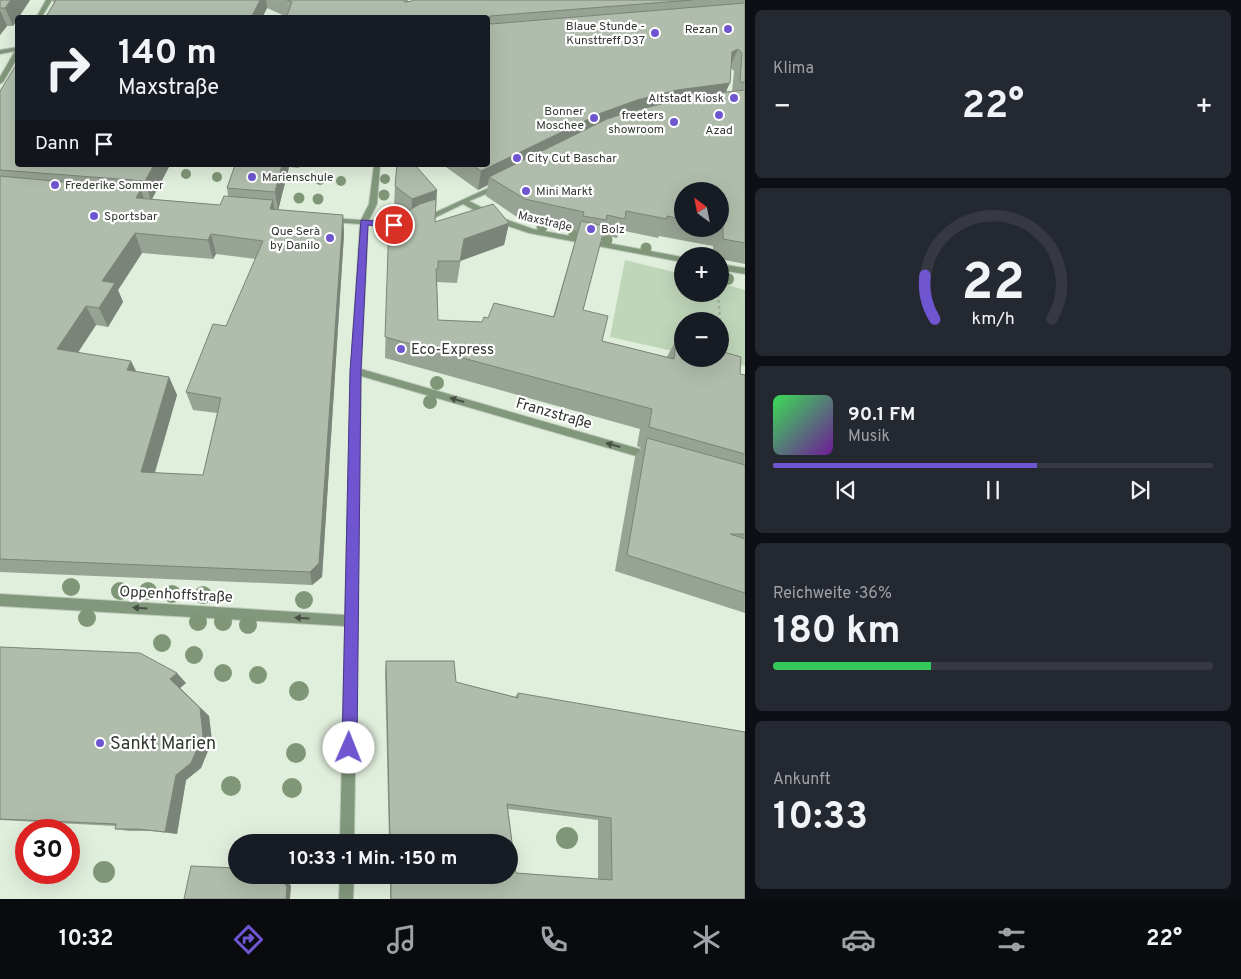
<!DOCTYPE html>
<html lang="de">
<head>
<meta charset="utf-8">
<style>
	:root { --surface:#171b24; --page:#242831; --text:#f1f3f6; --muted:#9ea1a6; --line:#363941; --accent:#6f55cf }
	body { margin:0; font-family:Overpass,sans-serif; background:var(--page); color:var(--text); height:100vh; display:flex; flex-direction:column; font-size:19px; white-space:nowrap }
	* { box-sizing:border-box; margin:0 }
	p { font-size:16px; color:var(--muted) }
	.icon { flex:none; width:28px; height:28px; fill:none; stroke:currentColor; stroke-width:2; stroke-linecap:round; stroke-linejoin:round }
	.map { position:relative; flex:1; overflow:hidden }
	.drawer { display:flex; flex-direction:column; gap:10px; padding:10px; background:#0d0f14; width:496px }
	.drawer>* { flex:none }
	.hud { position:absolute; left:15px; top:15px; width:475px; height:152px; border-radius:5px; box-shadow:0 5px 20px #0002; background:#171b24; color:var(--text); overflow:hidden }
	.needle { width:32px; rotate:328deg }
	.buttons { position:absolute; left:674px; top:182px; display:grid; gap:10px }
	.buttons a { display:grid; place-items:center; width:55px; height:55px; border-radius:50%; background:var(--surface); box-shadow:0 5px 20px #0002; font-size:25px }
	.speed { position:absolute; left:15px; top:819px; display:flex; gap:10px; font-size:25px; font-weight:700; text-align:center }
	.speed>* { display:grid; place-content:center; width:65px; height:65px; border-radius:50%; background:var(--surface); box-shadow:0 5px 20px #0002; line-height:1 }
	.speed .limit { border:8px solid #d22; background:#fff; color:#111 }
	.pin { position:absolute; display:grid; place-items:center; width:42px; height:42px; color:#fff; margin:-21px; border:2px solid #fff; border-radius:50%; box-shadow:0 1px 5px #0007 }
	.me { position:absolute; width:55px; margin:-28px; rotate:1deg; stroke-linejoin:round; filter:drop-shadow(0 0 4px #0008) }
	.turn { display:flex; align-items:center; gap:18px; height:105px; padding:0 20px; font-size:22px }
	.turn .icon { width:65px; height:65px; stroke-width:2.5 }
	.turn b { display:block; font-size:35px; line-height:42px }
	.then { display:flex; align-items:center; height:48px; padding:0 20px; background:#0003; gap:10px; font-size:19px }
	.big { font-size:38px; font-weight:700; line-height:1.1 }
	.drawer .widget { flex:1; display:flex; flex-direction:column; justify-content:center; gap:8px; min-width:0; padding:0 18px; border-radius:8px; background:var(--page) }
	.drawer .dial { align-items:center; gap:0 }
	.dial svg { height:130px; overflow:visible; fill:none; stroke:var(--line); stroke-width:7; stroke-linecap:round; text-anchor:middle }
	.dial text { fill:var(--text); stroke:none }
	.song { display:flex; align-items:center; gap:15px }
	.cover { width:60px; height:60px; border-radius:8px; background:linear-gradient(135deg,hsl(130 70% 55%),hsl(280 70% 35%)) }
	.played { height:5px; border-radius:2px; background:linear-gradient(90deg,var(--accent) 60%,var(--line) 60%) }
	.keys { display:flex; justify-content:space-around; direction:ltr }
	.heat { display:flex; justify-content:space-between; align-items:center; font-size:28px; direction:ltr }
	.charge { height:8px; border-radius:4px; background:linear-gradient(90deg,#34c759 36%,var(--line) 0) }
	.trip { position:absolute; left:228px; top:834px; width:290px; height:50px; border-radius:25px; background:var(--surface); box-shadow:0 5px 20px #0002; font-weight:700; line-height:50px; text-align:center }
	.tab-bar { display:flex; height:80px; justify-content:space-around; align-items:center; background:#090b0e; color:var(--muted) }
	.tab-bar .icon { width:35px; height:35px }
	.tab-bar .current { color:var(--accent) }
	.tab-bar b { font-size:22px; color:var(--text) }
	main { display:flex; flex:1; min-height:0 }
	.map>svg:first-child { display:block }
	.green { fill:#bfd6b9 }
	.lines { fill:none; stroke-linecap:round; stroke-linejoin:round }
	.minor-casing { stroke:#bdcaba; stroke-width:2 }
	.path-far1 { stroke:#a7b2a4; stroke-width:2.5; stroke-dasharray:3 3; stroke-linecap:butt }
	.path { stroke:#a7b2a4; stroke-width:3; stroke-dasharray:4 4; stroke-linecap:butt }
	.minor { fill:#82987c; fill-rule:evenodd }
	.tree { fill:#7f9777 }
	.wall { fill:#97a394; fill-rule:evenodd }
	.shaded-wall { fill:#7b8478 }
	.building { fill:#b0bdac; stroke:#7b8478; fill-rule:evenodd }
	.oneway { fill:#475044 }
	.route { fill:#6f55cf; stroke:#483787 }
	.poi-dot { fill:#6f55cf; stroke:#fff; stroke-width:2 }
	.labels { text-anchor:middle; stroke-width:4.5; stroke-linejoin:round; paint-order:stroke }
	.far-poi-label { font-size:12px; fill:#333832; stroke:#fff; text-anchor:end }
	.far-street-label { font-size:12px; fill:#333832; stroke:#fff }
	.poi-label { font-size:15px; fill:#333832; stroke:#fff; text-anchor:start }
	.street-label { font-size:15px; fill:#333832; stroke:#fff }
	.near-poi-label { font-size:18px; fill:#333832; stroke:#fff; text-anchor:start }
</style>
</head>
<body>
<main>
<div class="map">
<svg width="745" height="899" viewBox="0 0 745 899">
	<rect width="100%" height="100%" fill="#e0eedc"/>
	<path class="green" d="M625 260 682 274V294H720V283L745 290V366L709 359H720V321H682V353L610 337Z"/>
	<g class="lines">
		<g class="minor-casing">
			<g id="minor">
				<path d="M46 0H52L41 18H36Z"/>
				<path d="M18 47V57L3 82 0 84V77L15 51 0 54V50Z"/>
				<path d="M374 165H380L377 204 369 220 401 223 405 225 401 227 368 225 361 369 650 452 654 453 655 456 654 459 650 460 361 376 354 842H340L345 626 0 606V594L345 615 351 371 360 224 331 222 327 220 331 218 361 220 369 204Z"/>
				<path d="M497 184 501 186 500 188 469 201 502 218 533 229 682 257V262L529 233 496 222 463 204 428 221H422L421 219Z"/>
				<path d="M720 264 745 268V274L720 270Z"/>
				<path d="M340 875H354L353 899H339Z"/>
			</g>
		</g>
		<path class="path-far1" d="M718 294 721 332"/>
		<path class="path" d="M721 331 722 350"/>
		<use href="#minor" class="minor"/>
	</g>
	<g class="tree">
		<circle cx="186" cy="174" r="5"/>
		<circle cx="217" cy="177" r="5"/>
		<circle cx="385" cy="179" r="5"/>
		<circle cx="320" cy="180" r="5"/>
		<circle cx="341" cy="181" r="5"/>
		<circle cx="384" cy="195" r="5.5"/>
		<circle cx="299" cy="198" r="5.5"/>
		<circle cx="318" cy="199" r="5.5"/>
		<circle cx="398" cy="211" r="5.5"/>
		<circle cx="542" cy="227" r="5.5"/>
		<circle cx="574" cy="234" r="5.5"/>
		<circle cx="607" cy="240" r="5.5"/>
		<circle cx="646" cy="248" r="5.5"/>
		<circle cx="728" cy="279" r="6"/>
		<circle cx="437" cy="383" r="7"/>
		<circle cx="430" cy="402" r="7"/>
		<circle cx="71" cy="587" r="9"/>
		<circle cx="120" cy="591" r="9"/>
		<circle cx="148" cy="591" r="9"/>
		<circle cx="172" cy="594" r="9"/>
		<circle cx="203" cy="595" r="9"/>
		<circle cx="304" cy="600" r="9"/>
		<circle cx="87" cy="618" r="9"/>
		<circle cx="198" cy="622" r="9"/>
		<circle cx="223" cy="622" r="9"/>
		<circle cx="248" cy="625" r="9"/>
		<circle cx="162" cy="643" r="9"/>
		<circle cx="194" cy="655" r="9"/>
		<circle cx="223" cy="673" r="9"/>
		<circle cx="258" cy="675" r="9"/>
		<circle cx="299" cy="691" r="10"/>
		<circle cx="296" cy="753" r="10"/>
		<circle cx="231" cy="786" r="10"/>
		<circle cx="292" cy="788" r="10"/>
		<circle cx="567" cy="838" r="11"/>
		<circle cx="104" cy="872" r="11"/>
	</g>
	<g class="wall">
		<path d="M0 0H30L13 26H7L0 35Z"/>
		<path d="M52 0H408V2L412 1V0H745V264L720 259V256H713V246L659 236 658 238 620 230 617 238 602 235 583 310 602 341 667 357 676 340 740 374 745 375V613L615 571 635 457 641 448 637 446 640 429 385 358 389 222 403 214 394 206 395 186 437 190 435 222 509 223 504 245 460 261 457 283 437 282 438 320 482 322 488 318 553 317 578 231 520 219 486 196 488 185 478 190 443 165H488V18L287 17 267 8 262 18H45L54 3ZM731 68 734 71 732 92H726ZM682 191H720V229H682Z"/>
		<path d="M0 91 170 165 152 199 220 205 228 196 227 188 235 165H300L299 168 289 167 278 210 343 215 344 234 322 577 312 585 0 572ZM142 253 213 259 216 254 256 259 226 326 186 392 193 410 217 413 203 475 155 473 177 395 169 377 137 372 77 353 96 325 108 327 123 302 118 290Z"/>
		<path d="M0 647 186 683 180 688 209 716 212 741 201 768 186 780 177 834 151 831H129L115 829V826L0 820Z"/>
		<path d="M386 661 456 682 515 697 518 693 745 899H390V875H509V842H389L385 672ZM508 809 598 820V879L516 873Z"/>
	</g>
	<g class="shaded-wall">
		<path d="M11 0H30L13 26 5 8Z"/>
		<path d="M260 0H266L267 8 262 18H251Z"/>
		<path d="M0 10 7 26 0 35Z"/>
		<path d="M738 49 730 67 732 52Z"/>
		<path d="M730 83 721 102 489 177 488 185 478 190 481 171 601 113 637 100 677 90Z"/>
		<path d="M154 165H170L151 201 145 181Z"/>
		<path d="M282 165H289V167L278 211 275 192Z"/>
		<path d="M141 189 147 208 136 198Z"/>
		<path d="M437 190 435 211 411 220 412 199Z"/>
		<path d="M273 200 276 219 270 209Z"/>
		<path d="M343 215 344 234 322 577 312 585 310 572Z"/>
		<path d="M509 223 504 245 460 261 457 283 464 239Z"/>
		<path d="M135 233 142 253 118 290 123 302 108 327 99 308 102 281Z"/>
		<path d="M211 234 216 254 213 259 208 240Z"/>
		<path d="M86 306 96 325 68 368 57 349Z"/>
		<path d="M131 361 140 379 127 370Z"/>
		<path d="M169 377 177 395 150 488 141 472Z"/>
		<path d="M177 673 186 683 180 688 209 716 212 741 201 768 186 780 177 834 165 832 170 679Z"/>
		<path d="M279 875H284L291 886 290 899H286Z"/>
	</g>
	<g class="building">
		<path d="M0 0H11L5 8H0Z"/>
		<path d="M56 0H260L251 18H45Z"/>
		<path d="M287 0H403L405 2 412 1V0H692L490 16 489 22 491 24 745 3V82H740L742 53 738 49 732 52 730 83 677 90 637 100 601 113 481 171 472 165H488V18H286L292 2Z"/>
		<path d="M18 62V165H154L145 181 0 170V91Z"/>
		<path d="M745 90V243L723 239V227L720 226V191H682V219L667 216V219L626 211 625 219 607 215 606 220 583 216 584 212 525 199 489 177 607 119 625 113 698 95Z"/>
		<path d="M235 165H282L275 192 227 188Z"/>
		<path d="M397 165H415L437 190 412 199 395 186Z"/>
		<path d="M0 176 141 189 136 198 220 205 224 196 273 200 270 209 343 215 319 563 310 572 0 559ZM135 233 208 240 211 234 263 241 226 326 213 324 186 392 221 398 203 475 141 472 169 377 127 370 131 361 57 349 86 306 99 308 115 283 102 281Z"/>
		<path d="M436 199 435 222 493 204 509 223 464 239 460 261H438V269H436L438 320 482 322 484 317 488 318 494 303 554 317 581 221 605 226 583 310 608 316 602 341 674 359 676 340 682 342V359H720V351L741 357 740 374 745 375V454L649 427 652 409 385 337 389 222 420 204Z"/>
		<path d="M647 438 745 465V534H730L745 539V593L627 555Z"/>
		<path d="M0 647 140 653 177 673 170 679 200 708 203 735 191 763 176 775 165 832 138 829H115L116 824 0 819Z"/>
		<path d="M386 661H454L456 682 518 698V693L745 732V899H391V875H509V842H390ZM507 804 611 818 612 880 516 873Z"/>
		<path d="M191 866 236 868V875H279L287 887 286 899H184Z"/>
	</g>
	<defs><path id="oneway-solid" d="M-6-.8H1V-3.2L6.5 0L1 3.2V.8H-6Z" transform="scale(1.25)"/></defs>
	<g class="oneway">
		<use href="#oneway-solid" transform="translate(457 400) rotate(-164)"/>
		<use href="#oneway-solid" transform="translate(613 445) rotate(-164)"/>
		<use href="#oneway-solid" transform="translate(140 608) rotate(-177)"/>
		<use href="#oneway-solid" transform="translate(302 618) rotate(-177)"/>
	</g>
	<path class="route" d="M361 220 394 222 399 225 394 228 368 225 361 371 357 748 355 753 349 756 344 753 342 748 350 371Z"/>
	<g class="poi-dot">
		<circle cx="728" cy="29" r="5"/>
		<circle cx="655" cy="33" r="5"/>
		<circle cx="734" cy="98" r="5"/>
		<circle cx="719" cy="115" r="5"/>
		<circle cx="594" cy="118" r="5"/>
		<circle cx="674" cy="122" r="5"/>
		<circle cx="517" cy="158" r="5"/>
		<circle cx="252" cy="177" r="5"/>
		<circle cx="55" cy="185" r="5"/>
		<circle cx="526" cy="191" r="5"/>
		<circle cx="94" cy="216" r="5"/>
		<circle cx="591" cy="229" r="5"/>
		<circle cx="330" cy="238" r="5"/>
		<circle cx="401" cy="349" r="5"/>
		<circle cx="100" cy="743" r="5"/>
	</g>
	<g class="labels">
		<g class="far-poi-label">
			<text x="645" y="30">Blaue Stunde -<tspan x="645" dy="14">Kunsttreff D37</tspan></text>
			<text x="718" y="33">Rezan</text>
			<text x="724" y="102">Altstadt Kiosk</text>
			<text x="584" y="115">Bonner<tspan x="584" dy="14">Moschee</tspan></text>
			<text x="664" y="119">freeters<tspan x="664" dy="14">showroom</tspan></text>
			<text x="719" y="134" text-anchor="middle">Azad</text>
			<text x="527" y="162" text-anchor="start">City Cut Baschar</text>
			<text x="262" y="181" text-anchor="start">Marienschule</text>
			<text x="65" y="189" text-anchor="start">Frederike Sommer</text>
			<text x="536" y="195" text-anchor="start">Mini Markt</text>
			<text x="104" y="220" text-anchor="start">Sportsbar</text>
			<text x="601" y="233" text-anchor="start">Bolz</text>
			<text x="320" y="235">Que Serà<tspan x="320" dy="14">by Danilo</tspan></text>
		</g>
		<g class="far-street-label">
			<text transform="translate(545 221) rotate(13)" y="4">Maxstraße</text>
		</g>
		<g class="poi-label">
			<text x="411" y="354">Eco-Express</text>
		</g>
		<g class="street-label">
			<text transform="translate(554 413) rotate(16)" y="5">Franzstraße</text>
			<text transform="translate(176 594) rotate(3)" y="5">Oppenhoffstraße</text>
		</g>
		<g class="near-poi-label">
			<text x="110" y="749">Sankt Marien</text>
		</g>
	</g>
</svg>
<div class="buttons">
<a><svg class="needle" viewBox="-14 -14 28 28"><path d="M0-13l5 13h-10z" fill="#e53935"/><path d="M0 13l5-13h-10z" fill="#9ea1a6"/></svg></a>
<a>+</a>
<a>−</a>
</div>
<div class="speed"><div class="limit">30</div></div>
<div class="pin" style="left:394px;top:225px;background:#d93025"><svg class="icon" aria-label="arrive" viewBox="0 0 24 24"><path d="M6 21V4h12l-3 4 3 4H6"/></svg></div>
<svg class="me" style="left:349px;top:748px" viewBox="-20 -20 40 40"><circle r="19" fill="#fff"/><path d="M0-13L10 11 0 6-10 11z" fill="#6f55cf"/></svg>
<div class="trip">10:33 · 1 Min. · 150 m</div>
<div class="hud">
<div class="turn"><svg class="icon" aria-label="right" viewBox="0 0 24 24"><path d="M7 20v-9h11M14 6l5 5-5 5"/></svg><div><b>140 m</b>Maxstraße</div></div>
<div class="then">Dann<svg class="icon" aria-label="arrive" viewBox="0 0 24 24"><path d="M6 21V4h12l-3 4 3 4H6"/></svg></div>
</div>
</div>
<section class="drawer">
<div class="widget"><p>Klima</p>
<div class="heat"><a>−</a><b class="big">22°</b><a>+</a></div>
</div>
<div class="widget dial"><svg viewBox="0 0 100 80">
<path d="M14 69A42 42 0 1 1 86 69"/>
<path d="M14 69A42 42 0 0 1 8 42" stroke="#6f55cf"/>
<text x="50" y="56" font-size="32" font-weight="700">22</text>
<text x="50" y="72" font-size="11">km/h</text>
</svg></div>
<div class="widget">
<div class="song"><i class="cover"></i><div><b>90.1 FM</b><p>Musik</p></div></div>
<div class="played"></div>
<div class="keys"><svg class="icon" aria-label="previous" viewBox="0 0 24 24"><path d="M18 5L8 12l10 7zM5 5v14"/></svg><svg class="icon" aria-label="pause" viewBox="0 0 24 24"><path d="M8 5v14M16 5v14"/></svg><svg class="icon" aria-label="next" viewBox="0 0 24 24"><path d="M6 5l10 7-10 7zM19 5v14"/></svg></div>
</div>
<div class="widget"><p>Reichweite · 36%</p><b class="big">180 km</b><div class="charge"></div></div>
<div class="widget"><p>Ankunft</p><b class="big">10:33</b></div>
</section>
</main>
<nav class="tab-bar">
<b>10:32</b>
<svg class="icon current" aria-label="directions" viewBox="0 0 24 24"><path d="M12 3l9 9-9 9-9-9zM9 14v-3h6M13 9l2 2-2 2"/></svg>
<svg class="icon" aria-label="music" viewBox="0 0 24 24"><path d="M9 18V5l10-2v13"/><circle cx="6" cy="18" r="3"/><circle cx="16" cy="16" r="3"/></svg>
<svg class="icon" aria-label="phone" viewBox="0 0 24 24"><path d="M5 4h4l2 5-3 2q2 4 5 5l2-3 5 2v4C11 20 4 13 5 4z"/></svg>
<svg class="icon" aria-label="climate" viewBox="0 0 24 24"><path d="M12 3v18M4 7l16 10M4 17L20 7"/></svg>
<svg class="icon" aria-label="car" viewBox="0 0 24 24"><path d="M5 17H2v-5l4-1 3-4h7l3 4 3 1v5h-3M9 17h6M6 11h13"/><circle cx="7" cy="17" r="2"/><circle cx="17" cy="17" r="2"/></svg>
<svg class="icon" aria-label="filters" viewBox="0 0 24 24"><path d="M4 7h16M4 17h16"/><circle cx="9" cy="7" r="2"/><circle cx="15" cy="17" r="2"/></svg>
<b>22°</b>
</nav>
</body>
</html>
